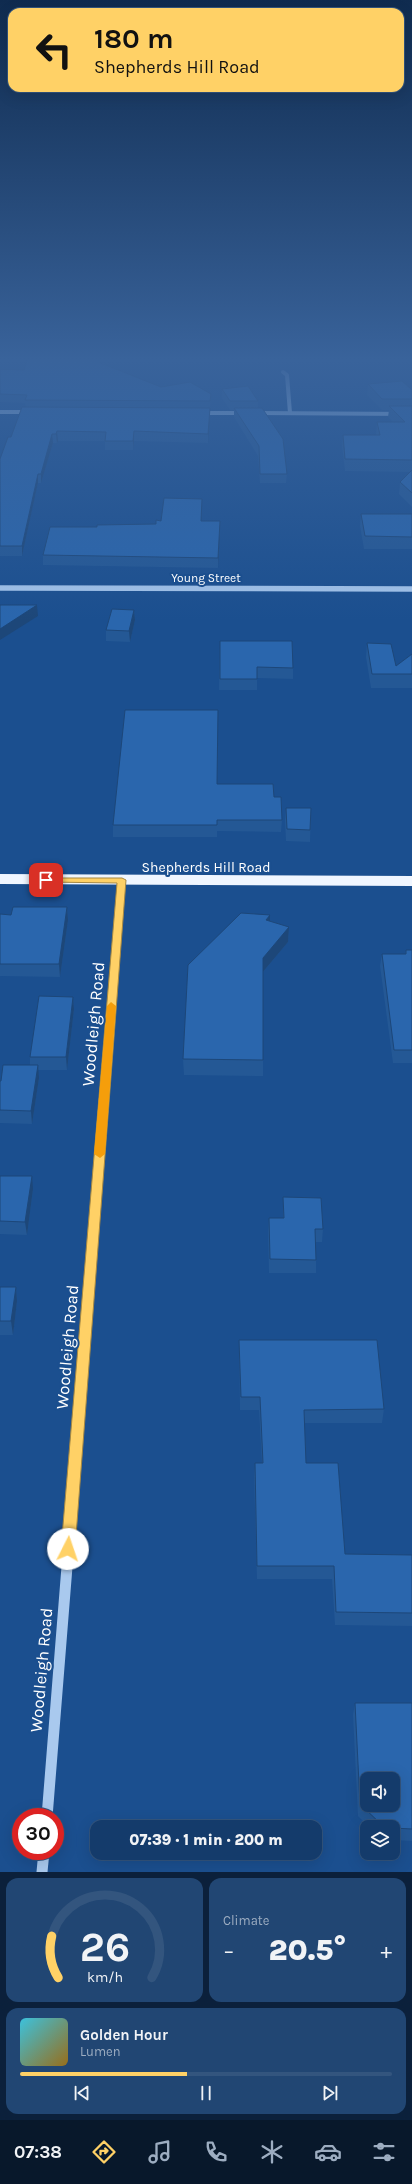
<!DOCTYPE html>
<html lang="en">
<head>
<meta charset="utf-8">
<style>
	:root { --surface:#143b6b; --page:#214673; --text:#f1f3f6; --muted:#9dadc1; --line:#33557e; --accent:#ffd166 }
	body { margin:0; font-family:Karla,sans-serif; background:var(--page); color:var(--text); height:100vh; display:flex; flex-direction:column; font-size:15px; white-space:nowrap }
	* { box-sizing:border-box; margin:0 }
	p { font-size:13px; color:var(--muted) }
	.icon { flex:none; width:22px; height:22px; fill:none; stroke:currentColor; stroke-width:2; stroke-linecap:round; stroke-linejoin:round }
	.map { position:relative; height:1872px; overflow:hidden }
	.details { display:flex; flex-direction:column; gap:6px; padding:6px; background:#0b203b; flex:1 }
	.details>* { flex:none }
	.guide { position:absolute; left:8px; top:8px; width:396px; height:84px; border-radius:12px; box-shadow:0 4px 16px #0002,0 0 0 1px var(--line); background:#ffd166; color:#111; overflow:hidden }
	.buttons { position:absolute; left:360px; top:1772px; display:grid; gap:8px }
	.buttons a { display:grid; place-items:center; width:40px; height:40px; border-radius:8px; background:var(--surface); box-shadow:0 4px 16px #0002,0 0 0 1px var(--line); font-size:20px }
	.speed { position:absolute; left:12px; top:1808px; display:flex; gap:8px; font-size:20px; font-weight:700; text-align:center }
	.speed>* { display:grid; place-content:center; width:52px; height:52px; border-radius:50%; background:var(--surface); box-shadow:0 4px 16px #0002,0 0 0 1px var(--line); line-height:1 }
	.speed .limit { border:6px solid #d22; background:#fff; color:#111 }
	.pin { position:absolute; display:grid; place-items:center; width:34px; height:34px; color:#fff; margin:-17px; border-radius:8px; box-shadow:0 2px 6px #0006 }
	.me { position:absolute; width:44px; margin:-22px; rotate:4deg; stroke-linejoin:round; filter:drop-shadow(0 0 3px #0008) }
	.turn { display:flex; align-items:center; gap:14px; height:84px; padding:0 20px; font-size:18px }
	.turn .icon { width:52px; height:52px; stroke-width:2.5 }
	.turn b { display:block; font-size:28px; line-height:34px }
	.big { font-size:30px; font-weight:800; line-height:1.1 }
	.details .tile { flex:1; display:flex; flex-direction:column; justify-content:center; gap:6px; min-width:0; padding:0 14px; border-radius:12px; background:var(--page) }
	.details .dial { align-items:center; gap:0 }
	.dial svg { height:104px; overflow:visible; fill:none; stroke:var(--line); stroke-width:7; stroke-linecap:round; text-anchor:middle }
	.dial text { fill:var(--text); stroke:none }
	.song { display:flex; align-items:center; gap:12px }
	.cover { width:48px; height:48px; border-radius:6px; background:linear-gradient(135deg,hsl(190 70% 55%),hsl(40 70% 35%)) }
	.played { height:4px; border-radius:2px; background:linear-gradient(90deg,var(--accent) 45%,var(--line) 45%) }
	.keys { display:flex; justify-content:space-around; direction:ltr }
	.heat { display:flex; justify-content:space-between; align-items:center; font-size:22px; direction:ltr }
	.details .tiles { flex:1; display:grid; gap:6px; grid-template-columns:1fr 1fr }
	.tile:last-child { grid-column:span 2 }
	.trip { position:absolute; left:90px; top:1820px; width:232px; height:40px; border-radius:12px; background:var(--surface); box-shadow:0 4px 16px #0002,0 0 0 1px var(--line); font-weight:800; line-height:40px; text-align:center }
	.menu { display:flex; height:64px; justify-content:space-around; align-items:center; background:#08182b; color:var(--muted) }
	.menu .icon { width:28px; height:28px }
	.menu .on { color:var(--accent) }
	.menu b { font-size:18px; color:var(--text) }
	.map>svg:first-child { display:block }
	.lines { fill:none; stroke-linecap:round; stroke-linejoin:round }
	.minor-far4 { stroke:#a9c9ee; stroke-width:4 }
	.minor-far3 { stroke:#a9c9ee; stroke-width:5.5 }
	.minor-far2 { stroke:#a9c9ee; stroke-width:6 }
	.minor-far1 { stroke:#a9c9ee; stroke-width:8 }
	.minor { stroke:#a9c9ee; stroke-width:11 }
	.major { stroke:#f0f6ff; stroke-width:10 }
	.wall { fill:#245895 }
	.shaded-wall { fill:#1d4779 }
	.building { fill:#2a66ad; stroke:#1d4779; fill-rule:evenodd }
	.route { fill:#ffd166; stroke:#a68842 }
	.slow { fill:#f59e0b }
	.labels { text-anchor:middle; stroke-width:4; stroke-linejoin:round; paint-order:stroke }
	.far-street-label { font-size:12px; fill:#fff; stroke:#1b4f8f }
	.street-label { font-size:14px; fill:#fff; stroke:#1b4f8f }
	.near-street-label { font-size:17px; fill:#fff; stroke:#1b4f8f }
</style>
</head>
<body>
<div class="map">
<svg width="412" height="1872" viewBox="0 0 412 1872">
	<rect width="100%" height="100%" fill="#1b4f8f"/>
	<g class="lines">
		<g class="minor-far4">
			<path d="M283 372 287 375 290 413"/>
			<path d="M0 412H30"/>
			<path d="M200 413H244"/>
			<path d="M256 413 412 414"/>
		</g>
		<path class="minor-far3" d="M0 588 412 589"/>
		<path class="minor-far2" d="M109 1040 122 880"/>
		<path class="minor-far1" d="M80 1405 109 1039"/>
		<g class="minor">
			<path d="M47 1817 80 1404"/>
			<path d="M42 1872 44 1851"/>
		</g>
		<path class="major" d="M0 879 412 881"/>
	</g>
	<g class="wall">
		<path d="M0 369 161 387 211 394 208 443 134 441 133 450H105V441H58L57 443H53L41 483H38L22 556H0V459L26 407 25 403 0 402Z"/>
		<path d="M368 384 412 390V507L399 494 400 482 410 472 345 471 342 446 343 435H376L377 422H393L388 417 389 410H382L367 395Z"/>
		<path d="M222 389 258 401V408L287 474 286 483H260L258 456 234 417V410H230L222 398Z"/>
		<path d="M202 508 201 521H220V531L218 568 43 565V555L97 527 156 524 161 521Z"/>
		<path d="M361 514H412V549H364L360 526Z"/>
		<path d="M134 610 135 620 130 642 106 641V630Z"/>
		<path d="M220 641 293 668V679L257 678V690H219Z"/>
		<path d="M367 643 396 666 412 654V688H371L366 657Z"/>
		<path d="M217 784 274 797 282 820 281 832 217 831V837H113V825Z"/>
		<path d="M286 808H311L310 842 286 841 285 820Z"/>
		<path d="M67 907 68 920 60 977 0 976V914L11 915Z"/>
		<path d="M270 915V921L289 927 288 942 263 972V1076L184 1075 183 1059Z"/>
		<path d="M406 950H412V1063H393L380 966 382 954H405Z"/>
		<path d="M73 997 74 1009 67 1070H38L39 1078 32 1124 0 1123V1081L30 1065V1057Z"/>
		<path d="M0 1176 33 1189 27 1235 0 1234Z"/>
		<path d="M283 1197 323 1229 322 1242H315L316 1260V1273H269L268 1231 269 1218H283Z"/>
		<path d="M0 1287H16L17 1301 13 1335H0Z"/>
		<path d="M239 1340 384 1409 382 1423H304L306 1463 345 1554 412 1555V1626L335 1625 332 1579H257L254 1476 255 1463H262L259 1410H240Z"/>
		<path d="M355 1703H412V1841L393 1840V1827H369L358 1816 353 1715Z"/>
	</g>
	<g class="shaded-wall">
		<path d="M210 408V417L208 443V434Z"/>
		<path d="M57 431 58 441 57 443 56 434Z"/>
		<path d="M134 431V441L133 450V441Z"/>
		<path d="M52 434 53 443 41 483V474Z"/>
		<path d="M38 474V483L22 556V546Z"/>
		<path d="M202 499V508L201 530V521Z"/>
		<path d="M220 521V531L218 568V558Z"/>
		<path d="M37 605 38 616 0 640V629Z"/>
		<path d="M134 610 135 620 130 642 129 631Z"/>
		<path d="M67 907 68 920 60 977 59 964Z"/>
		<path d="M270 915V930L266 920Z"/>
		<path d="M289 927 288 942 262 973 263 958Z"/>
		<path d="M73 997 74 1009 67 1070 66 1057Z"/>
		<path d="M38 1065 39 1078 32 1124 31 1111Z"/>
		<path d="M32 1176 33 1189 27 1235 25 1222Z"/>
		<path d="M16 1287 17 1301 13 1335 11 1321Z"/>
	</g>
	<g class="building">
		<path d="M28 358H88L161 387 190 382 211 394 210 401 25 400 27 395 0 394V369L24 370Z"/>
		<path d="M402 381 412 390V399H382L368 384Z"/>
		<path d="M248 386 258 401H230L222 389Z"/>
		<path d="M389 406H412V460L345 459 343 435H380L377 422H405Z"/>
		<path d="M22 407 210 408 208 434 134 431 133 441H105L106 432 57 431 56 434H52L41 474H38L22 546H0V459L8 437H11Z"/>
		<path d="M234 408H262L283 439 287 474H260L259 446Z"/>
		<path d="M412 470V493L400 482Z"/>
		<path d="M164 498 202 499 201 521H220L218 558 43 555 50 527H97V525L156 524V520L161 521Z"/>
		<path d="M361 514H412V537L365 536Z"/>
		<path d="M0 605H37L0 629Z"/>
		<path d="M112 609 134 610 129 631 106 630Z"/>
		<path d="M220 641H292L293 668 257 667V679H220Z"/>
		<path d="M367 643 391 644 396 666 412 654V674H372Z"/>
		<path d="M125 710H218L217 784H273L274 797H281L282 820H217V825H113Z"/>
		<path d="M286 808H311L310 830 287 829Z"/>
		<path d="M13 907H67L59 964H0V914L11 915Z"/>
		<path d="M241 913 270 915 266 920 289 927 263 958V1060L183 1059 188 965Z"/>
		<path d="M406 950H412V1050H394L382 954H406Z"/>
		<path d="M39 996 73 997 66 1057H30Z"/>
		<path d="M3 1065H38L31 1111 0 1110V1081H1Z"/>
		<path d="M0 1176H32L25 1222 0 1221Z"/>
		<path d="M283 1197 321 1198 323 1229H315L316 1260 270 1259 269 1218H284Z"/>
		<path d="M0 1287H16L11 1321H0Z"/>
		<path d="M239 1340H377L384 1409 304 1410 306 1463H338L345 1554 412 1555V1613L336 1612 334 1566H257L255 1463H263L260 1397H241Z"/>
		<path d="M355 1703H412V1829L393 1828V1827H384L360 1804ZM367 1779H393V1805H367Z"/>
	</g>
	<linearGradient id="sky" x2="0" y2="1"><stop stop-color="#0f2b4f"/><stop offset="0.58" stop-color="#39639b"/><stop offset="1" stop-color="#39639b" stop-opacity="0"/></linearGradient>
	<rect width="412" height="620" fill="url(#sky)"/>
	<path class="route" d="M43 878H122L126 880 75 1549 73 1553 68 1555 63 1553 61 1549 117 883 46 882 41 880Z"/>
	<path class="slow" d="M111 1002 116 1006 105 1154 100 1158 94 1154 107 1006Z"/>
	<g class="labels">
		<g class="far-street-label">
			<text x="206" y="582">Young Street</text>
		</g>
		<g class="street-label">
			<text x="206" y="872">Shepherds Hill Road</text>
		</g>
		<g class="near-street-label">
			<text transform="translate(93 1024) rotate(-85)" y="6">Woodleigh Road</text>
			<text transform="translate(67 1347) rotate(-85)" y="6">Woodleigh Road</text>
			<text transform="translate(41 1670) rotate(-85)" y="6">Woodleigh Road</text>
		</g>
	</g>
</svg>
<div class="buttons">
<a><svg class="icon" aria-label="sound" viewBox="0 0 24 24"><path d="M4 9h4l5-4v14l-5-4H4zM17 9q2 3 0 6"/></svg></a>
<a><svg class="icon" aria-label="layers" viewBox="0 0 24 24"><path d="M12 4l9 5-9 5-9-5zM3 14l9 5 9-5"/></svg></a>
</div>
<div class="speed"><div class="limit">30</div></div>
<div class="pin" style="left:46px;top:880px;background:#d93025"><svg class="icon" aria-label="arrive" viewBox="0 0 24 24"><path d="M6 21V4h12l-3 4 3 4H6"/></svg></div>
<svg class="me" style="left:68px;top:1549px" viewBox="-20 -20 40 40"><circle r="19" fill="#fff"/><path d="M0-13L10 11 0 6-10 11z" fill="#ffd166"/></svg>
<div class="trip">07:39 · 1 min · 200 m</div>
<div class="guide">
<div class="turn"><svg class="icon" aria-label="left" viewBox="0 0 24 24"><path d="M17 20v-9H6M10 6l-5 5 5 5"/></svg><div><b>180 m</b>Shepherds Hill Road</div></div>
</div>
</div>
<section class="details">
<div class="tiles">
<div class="tile dial"><svg viewBox="0 0 100 80">
<path d="M14 69A42 42 0 1 1 86 69"/>
<path d="M14 69A42 42 0 0 1 9 37" stroke="#ffd166"/>
<text x="50" y="56" font-size="32" font-weight="700">26</text>
<text x="50" y="72" font-size="11">km/h</text>
</svg></div>
<div class="tile"><p>Climate</p>
<div class="heat"><a>−</a><b class="big">20.5°</b><a>+</a></div>
</div>
<div class="tile">
<div class="song"><i class="cover"></i><div><b>Golden Hour</b><p>Lumen</p></div></div>
<div class="played"></div>
<div class="keys"><svg class="icon" aria-label="previous" viewBox="0 0 24 24"><path d="M18 5L8 12l10 7zM5 5v14"/></svg><svg class="icon" aria-label="pause" viewBox="0 0 24 24"><path d="M8 5v14M16 5v14"/></svg><svg class="icon" aria-label="next" viewBox="0 0 24 24"><path d="M6 5l10 7-10 7zM19 5v14"/></svg></div>
</div>
</div>
</section>
<nav class="menu">
<b>07:38</b>
<svg class="icon on" aria-label="directions" viewBox="0 0 24 24"><path d="M12 3l9 9-9 9-9-9zM9 14v-3h6M13 9l2 2-2 2"/></svg>
<svg class="icon" aria-label="music" viewBox="0 0 24 24"><path d="M9 18V5l10-2v13"/><circle cx="6" cy="18" r="3"/><circle cx="16" cy="16" r="3"/></svg>
<svg class="icon" aria-label="phone" viewBox="0 0 24 24"><path d="M5 4h4l2 5-3 2q2 4 5 5l2-3 5 2v4C11 20 4 13 5 4z"/></svg>
<svg class="icon" aria-label="climate" viewBox="0 0 24 24"><path d="M12 3v18M4 7l16 10M4 17L20 7"/></svg>
<svg class="icon" aria-label="car" viewBox="0 0 24 24"><path d="M5 17H2v-5l4-1 3-4h7l3 4 3 1v5h-3M9 17h6M6 11h13"/><circle cx="7" cy="17" r="2"/><circle cx="17" cy="17" r="2"/></svg>
<svg class="icon" aria-label="filters" viewBox="0 0 24 24"><path d="M4 7h16M4 17h16"/><circle cx="9" cy="7" r="2"/><circle cx="15" cy="17" r="2"/></svg>
</nav>
</body>
</html>
